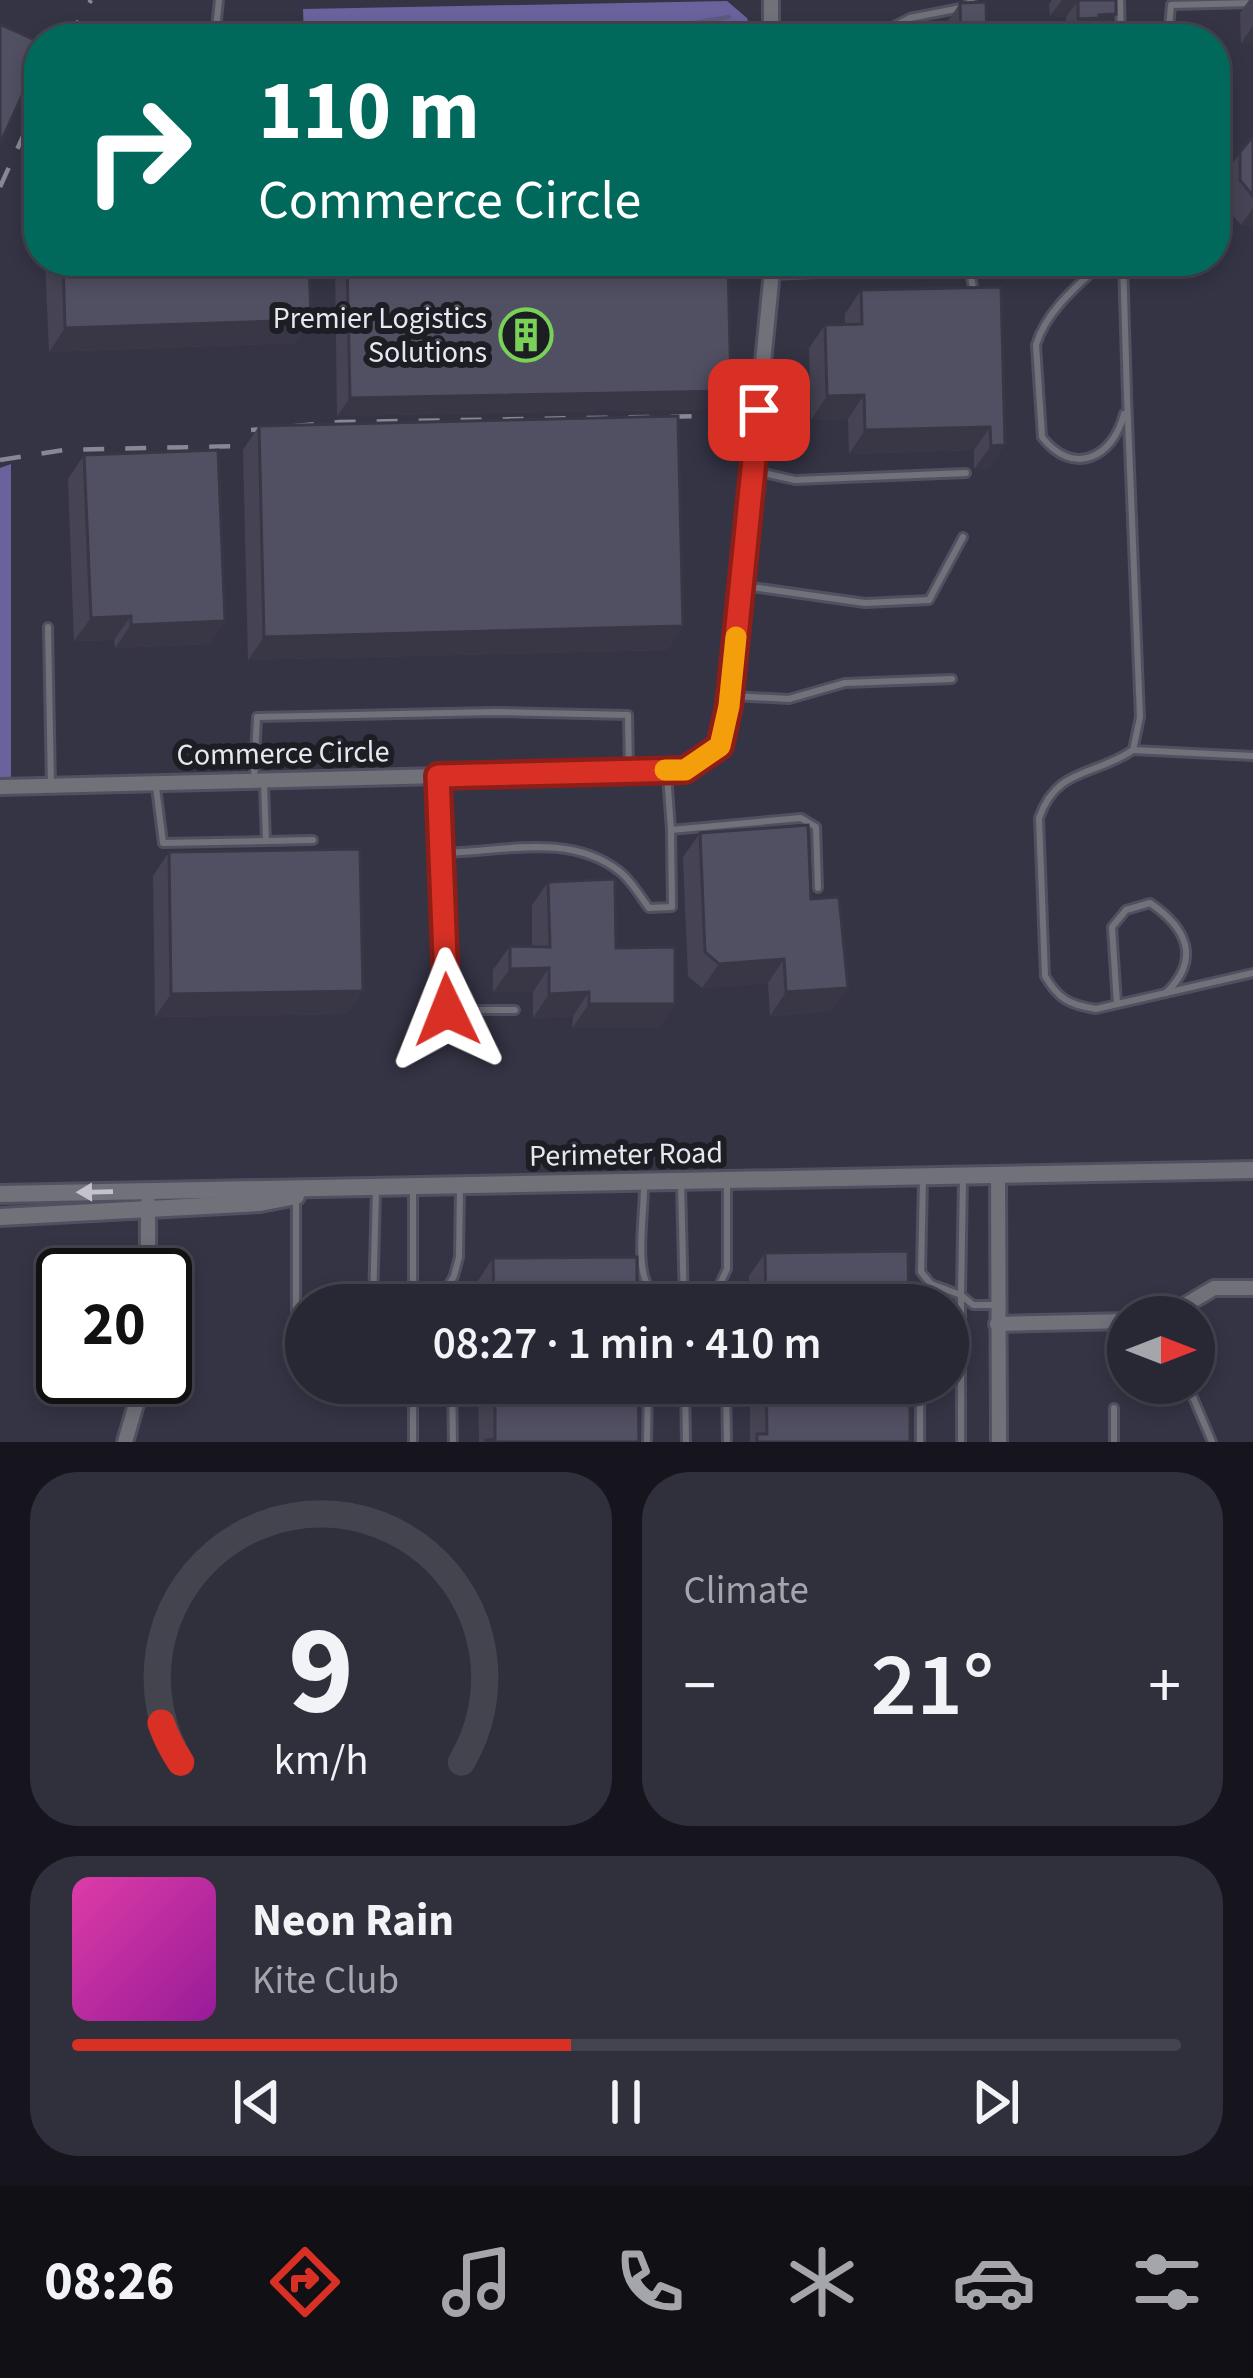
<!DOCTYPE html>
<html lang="en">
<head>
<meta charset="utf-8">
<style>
	:root { --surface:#282734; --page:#302f3c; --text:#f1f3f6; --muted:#a5a5ac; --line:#44444f; --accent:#d93025 }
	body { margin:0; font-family:"Source Sans 3",sans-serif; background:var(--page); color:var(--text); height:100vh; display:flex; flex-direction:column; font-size:45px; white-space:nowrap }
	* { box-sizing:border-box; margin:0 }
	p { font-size:39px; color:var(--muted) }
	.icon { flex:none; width:66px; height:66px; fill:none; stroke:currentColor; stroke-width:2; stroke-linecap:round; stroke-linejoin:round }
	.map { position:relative; height:1442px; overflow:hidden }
	.drawer { display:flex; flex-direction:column; gap:30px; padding:30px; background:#16151d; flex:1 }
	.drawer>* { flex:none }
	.top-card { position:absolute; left:24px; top:24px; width:1206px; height:252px; border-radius:48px; box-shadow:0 6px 18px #0003,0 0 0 3px var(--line); background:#00695c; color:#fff; overflow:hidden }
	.needle { width:78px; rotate:90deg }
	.buttons { position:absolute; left:1107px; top:1296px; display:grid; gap:24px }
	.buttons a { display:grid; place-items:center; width:108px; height:108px; border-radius:50%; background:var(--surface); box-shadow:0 6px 18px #0003,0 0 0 3px var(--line); font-size:60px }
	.speed { position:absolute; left:36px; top:1248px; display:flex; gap:24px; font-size:60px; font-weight:700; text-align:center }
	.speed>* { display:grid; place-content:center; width:156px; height:156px; border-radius:50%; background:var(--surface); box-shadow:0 6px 18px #0003,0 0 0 3px var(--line); line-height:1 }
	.speed .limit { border:6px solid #111; border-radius:18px; background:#fff; color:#111 }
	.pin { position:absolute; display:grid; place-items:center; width:102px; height:102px; color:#fff; margin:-51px; border-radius:24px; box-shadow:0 6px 18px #0006 }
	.me { position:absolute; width:132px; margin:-66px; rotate:358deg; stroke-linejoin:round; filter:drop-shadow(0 0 9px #0008) }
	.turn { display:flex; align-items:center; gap:42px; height:252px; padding:0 36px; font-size:54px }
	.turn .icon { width:156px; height:156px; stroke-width:2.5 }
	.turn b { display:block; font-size:84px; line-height:102px }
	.big { font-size:90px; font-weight:600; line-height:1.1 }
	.drawer .card { flex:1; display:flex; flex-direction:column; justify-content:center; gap:18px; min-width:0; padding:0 42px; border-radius:48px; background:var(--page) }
	.drawer .dial { align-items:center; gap:0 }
	.dial svg { height:312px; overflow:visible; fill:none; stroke:var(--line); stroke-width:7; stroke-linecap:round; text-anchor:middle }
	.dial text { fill:var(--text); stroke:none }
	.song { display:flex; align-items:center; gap:36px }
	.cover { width:144px; height:144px; border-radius:18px; background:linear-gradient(135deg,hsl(320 70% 55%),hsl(300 70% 35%)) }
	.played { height:12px; border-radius:6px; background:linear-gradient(90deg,var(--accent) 45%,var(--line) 45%) }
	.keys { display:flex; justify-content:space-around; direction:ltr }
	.heat { display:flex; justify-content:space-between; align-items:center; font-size:66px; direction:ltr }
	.drawer .tiles { flex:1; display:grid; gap:30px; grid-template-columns:1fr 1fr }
	.card:last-child { grid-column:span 2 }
	.trip { position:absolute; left:285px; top:1284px; width:684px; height:120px; border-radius:60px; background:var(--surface); box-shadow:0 6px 18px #0003,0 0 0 3px var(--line); font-weight:600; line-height:120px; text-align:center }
	.menu { display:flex; height:192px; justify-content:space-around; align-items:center; background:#101015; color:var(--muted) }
	.menu .icon { width:84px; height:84px }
	.menu .active { color:var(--accent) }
	.menu b { font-size:54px; color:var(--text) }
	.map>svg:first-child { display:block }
	.forest { fill:#69629c }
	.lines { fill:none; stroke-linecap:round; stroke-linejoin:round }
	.stream { stroke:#605980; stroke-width:4.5 }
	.service-casing { stroke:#515061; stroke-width:12 }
	.minor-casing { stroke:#515061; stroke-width:20 }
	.tertiary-casing { stroke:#515061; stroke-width:22 }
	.service { stroke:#71717a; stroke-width:6 }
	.minor { stroke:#71717a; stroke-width:14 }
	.tertiary { stroke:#71717a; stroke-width:16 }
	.rail { stroke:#888795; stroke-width:4.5; stroke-dasharray:21 21; stroke-linecap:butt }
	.wall { fill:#464454 }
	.shaded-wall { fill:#393745 }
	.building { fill:#514f62; stroke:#393745; stroke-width:3 }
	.oneway { fill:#c4c3cd }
	.route-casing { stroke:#8d1f18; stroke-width:30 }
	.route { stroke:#d93025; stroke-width:21 }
	.slow { stroke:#f59e0b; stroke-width:21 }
	.labels { text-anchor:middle; stroke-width:12; stroke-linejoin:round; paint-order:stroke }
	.poi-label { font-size:30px; fill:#e7e6f1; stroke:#1d1d24; text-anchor:end }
	.street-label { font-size:30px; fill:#e7e6f1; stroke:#1d1d24 }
</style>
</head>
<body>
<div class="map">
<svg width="1253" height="1442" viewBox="0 0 1253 1442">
	<rect width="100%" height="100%" fill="#353445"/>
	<g class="forest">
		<path d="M727 1 747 18 755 39H304L303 9Z"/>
		<path d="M11 464V779H0V468Z"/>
	</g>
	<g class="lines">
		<path class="stream" d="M598 39 729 17"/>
		<g class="service-casing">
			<g id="service">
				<path d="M1120 0 1121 39"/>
				<path d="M215 39 219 0"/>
				<path d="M869 39 910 18 966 7 971 0"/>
				<path d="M1168 39 1171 5 1253 3"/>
				<path d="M1104 261C1078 285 1046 311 1036 345L1042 437C1073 477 1113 458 1124 414"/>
				<path d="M1123 261 1127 395"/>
				<path d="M772 275 969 266 974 293"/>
				<path d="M1127 396 1140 717 1133 750C1093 777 1057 767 1039 818L1045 976C1058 999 1070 1005 1096 1009L1253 973"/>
				<path d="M755 471 795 480 966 473"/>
				<path d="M745 586 865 603 929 600 963 537"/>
				<path d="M48 627 51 786"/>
				<path d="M734 696 789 699 845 683 952 679"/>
				<path d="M1133 750 1253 756"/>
				<path d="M667 774 671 830 801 818 816 827 818 888"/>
				<path d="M254 777 257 717 495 712 628 715 629 769"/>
				<path d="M438 780 442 853C502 852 568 832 619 871 631 880 640 896 649 908L672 907 671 830"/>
				<path d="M264 784 266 841"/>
				<path d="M156 787 163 843 313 840"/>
				<path d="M442 853 447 1010H515"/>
				<path d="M1117 1004 1112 927 1126 910 1150 903C1187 928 1201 959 1166 993"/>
				<path d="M963 1178 961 1295 973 1305H995"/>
				<path d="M923 1179 921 1272 931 1284 961 1295V1442"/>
				<path d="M681 1184 684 1305"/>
				<path d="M644 1187C644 1212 637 1257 645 1279 648 1289 656 1294 658 1305"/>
				<path d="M413 1189V1305"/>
				<path d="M296 1198V1333L299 1347 306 1351"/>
				<path d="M931 1284 932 1305"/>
				<path d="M373 1305 376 1189"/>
				<path d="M438 1305 454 1276 459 1257 460 1188"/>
				<path d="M710 1305 727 1269V1181"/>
				<path d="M413 1383V1442"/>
				<path d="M452 1383 453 1442"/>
				<path d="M685 1383 686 1442"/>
				<path d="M726 1383 727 1442"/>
				<path d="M920 1383V1442"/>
				<path d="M1187 1383 1212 1442"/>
				<path d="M647 1442 648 1383"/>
				<path d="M1114 1442V1408"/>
			</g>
		</g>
		<g class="minor-casing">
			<g id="minor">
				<path d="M771 0V39"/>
				<path d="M0 787 685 770 720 745 729 706 773 261"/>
				<path d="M998 1174 999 1442"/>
				<path d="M148 1202V1275"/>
				<path d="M1165 1317 1214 1288H1253"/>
				<path d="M997 1324 1128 1321"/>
				<path d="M125 1442 144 1377"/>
			</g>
		</g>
		<g class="tertiary-casing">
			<g id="tertiary">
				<path d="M0 1194 1253 1170"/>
				<path d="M0 1217 260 1203 296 1196"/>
			</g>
		</g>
		<use href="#service" class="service"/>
		<use href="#minor" class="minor"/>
		<use href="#tertiary" class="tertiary"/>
		<g class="rail">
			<path d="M68 39 91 0"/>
			<path d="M0 187 39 101"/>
			<path d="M251 430 339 422 713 416"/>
			<path d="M0 460 64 450 281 445"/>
		</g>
	</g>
	<g class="wall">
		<path d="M1052 0H1116V14L1104 30 1090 31 1088 35 1067 36 1066 17 1050 16 1049 4Z"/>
		<path d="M1249 0H1253V42L1241 43 1240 13Z"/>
		<path d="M960 3 987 39H948V21Z"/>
		<path d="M1253 136V227L1241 225 1223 204V176Z"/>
		<path d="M45 261H309L295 343 49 352Z"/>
		<path d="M335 261H728L718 409 337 416Z"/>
		<path d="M1001 287 989 469H974V450L849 454 848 419 811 420 809 348 825 325 845 324V314L861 290Z"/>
		<path d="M259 426 683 626 667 650 248 660 243 450Z"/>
		<path d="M84 455 225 621 209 644 115 648 114 640 74 641 68 479Z"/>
		<path d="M700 833 811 899 848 988 831 1011 770 1016 768 983 702 988 688 976 683 857Z"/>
		<path d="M169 852 363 991 346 1014 155 1017 153 876Z"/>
		<path d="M548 882 675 1004 658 1028H572L573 1016 533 1018V992H493V970L510 946 532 947V905Z"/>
		<path d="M765 1253 909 1305H749V1276Z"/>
		<path d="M493 1258 637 1305H477V1282Z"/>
		<path d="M478 1383H638L639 1442H479Z"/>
		<rect x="750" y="1383" width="160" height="59"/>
	</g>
	<g class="shaded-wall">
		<path d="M1062 0 1078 1 1066 17 1050 16Z"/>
		<path d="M1116 14 1104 30 1090 31 1088 35 1067 36 1078 19 1099 15Z"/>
		<path d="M1253 26V42L1241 43Z"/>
		<path d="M1253 208V227L1241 225Z"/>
		<path d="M311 320 295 343 49 352 65 328Z"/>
		<path d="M731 391 718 409 337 416 350 398Z"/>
		<path d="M864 395 848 419 811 420 827 396Z"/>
		<path d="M990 427 974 450 849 454 865 430Z"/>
		<path d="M1005 445 989 469H974L991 446Z"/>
		<path d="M131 616 114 640 74 641 91 618Z"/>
		<path d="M225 621 209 644 115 648 131 625Z"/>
		<path d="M683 626 667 650 248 660 264 637Z"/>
		<path d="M784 959 768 983 702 988 719 964Z"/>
		<path d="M549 968 533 992H493L510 969Z"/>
		<path d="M848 988 831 1011 770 1016 786 992Z"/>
		<path d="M363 991 346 1014 155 1017 171 994Z"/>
		<path d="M589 992 573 1016 533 1018 549 994Z"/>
		<path d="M589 1004H675L658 1028H572Z"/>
	</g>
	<g class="building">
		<path d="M1062 0H1116V14L1099 15V18L1078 19V1Z"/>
		<path d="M986 2 987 39H961L960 3Z"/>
		<path d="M0 24 39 42V58L0 144Z"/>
		<path d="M1253 136V196L1240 180V152Z"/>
		<path d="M63 261H309L311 320 65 328Z"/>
		<path d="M347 261H728L731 391 350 398Z"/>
		<path d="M1001 287 1005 445 991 446 990 427 865 430 864 395 827 396 825 325 862 324 861 290Z"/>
		<path d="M678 416 683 626 264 637 259 426Z"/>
		<path d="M218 450 225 621 131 625V616L91 618 84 455Z"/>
		<path d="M808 825 811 899 839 897 848 988 786 992 784 959 719 964 705 952 700 833Z"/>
		<path d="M360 849 363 991 171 994 169 852Z"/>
		<path d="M615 879 616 948 675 947V1004H589V992L549 994V968L510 969V946L550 947 548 882Z"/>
		<path d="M908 1251 909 1305H766L765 1253Z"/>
		<path d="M637 1257V1305H494L493 1258Z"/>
		<path d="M495 1383H638L639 1442H486V1440L495 1439Z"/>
		<path d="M766 1383H910V1442H757V1434H767Z"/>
	</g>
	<defs><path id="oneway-solid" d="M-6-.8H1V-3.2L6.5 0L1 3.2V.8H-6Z" transform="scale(3)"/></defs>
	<use class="oneway" href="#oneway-solid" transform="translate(95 1192) rotate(179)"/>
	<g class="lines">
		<g class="route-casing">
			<path id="route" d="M447 1010 438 776 685 770 720 746 729 706 759 410"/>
		</g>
		<use href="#route" class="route"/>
		<path class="slow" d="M665 770H685L720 746 729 706 736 637"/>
	</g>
	<defs>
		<g id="building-ring" transform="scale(2.7)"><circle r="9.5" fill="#1d1d24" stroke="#79d157" stroke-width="1.5"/><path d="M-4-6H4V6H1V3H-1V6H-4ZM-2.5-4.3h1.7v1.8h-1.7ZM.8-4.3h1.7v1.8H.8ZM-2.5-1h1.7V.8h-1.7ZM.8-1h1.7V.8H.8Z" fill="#79d157"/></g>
	</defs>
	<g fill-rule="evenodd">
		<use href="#building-ring" x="526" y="335"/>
	</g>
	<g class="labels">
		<g class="poi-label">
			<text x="487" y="328">Premier Logistics<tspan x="487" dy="34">Solutions</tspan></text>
		</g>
		<g class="street-label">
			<text transform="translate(283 753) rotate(-1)" y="10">Commerce Circle</text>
			<text transform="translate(626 1154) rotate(-1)" y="10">Perimeter Road</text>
		</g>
	</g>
</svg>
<div class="buttons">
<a><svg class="needle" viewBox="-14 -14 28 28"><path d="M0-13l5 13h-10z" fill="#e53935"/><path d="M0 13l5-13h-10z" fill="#a5a5ac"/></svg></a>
</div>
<div class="speed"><div class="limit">20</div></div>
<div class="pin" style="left:759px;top:410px;background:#d93025"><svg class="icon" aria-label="arrive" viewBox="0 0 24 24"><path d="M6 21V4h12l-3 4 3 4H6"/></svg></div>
<svg class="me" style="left:447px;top:1010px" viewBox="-20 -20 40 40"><path d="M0-17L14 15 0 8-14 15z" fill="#d93025" stroke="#fff" stroke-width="4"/></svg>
<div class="trip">08:27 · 1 min · 410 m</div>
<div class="top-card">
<div class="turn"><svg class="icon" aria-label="right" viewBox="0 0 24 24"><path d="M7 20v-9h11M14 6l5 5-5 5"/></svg><div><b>110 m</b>Commerce Circle</div></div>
</div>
</div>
<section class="drawer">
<div class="tiles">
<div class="card dial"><svg viewBox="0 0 100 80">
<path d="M14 69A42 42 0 1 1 86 69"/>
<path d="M14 69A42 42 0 0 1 9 59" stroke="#d93025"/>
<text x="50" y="56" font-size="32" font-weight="700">9</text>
<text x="50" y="72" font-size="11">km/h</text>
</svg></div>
<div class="card"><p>Climate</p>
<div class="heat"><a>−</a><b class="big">21°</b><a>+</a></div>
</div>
<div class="card">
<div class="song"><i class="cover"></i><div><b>Neon Rain</b><p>Kite Club</p></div></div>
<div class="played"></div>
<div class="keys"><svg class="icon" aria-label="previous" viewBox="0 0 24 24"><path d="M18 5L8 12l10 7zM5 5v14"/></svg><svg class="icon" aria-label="pause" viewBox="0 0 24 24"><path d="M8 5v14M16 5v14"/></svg><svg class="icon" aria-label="next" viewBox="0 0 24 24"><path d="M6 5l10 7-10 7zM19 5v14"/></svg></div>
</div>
</div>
</section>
<nav class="menu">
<b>08:26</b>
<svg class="icon active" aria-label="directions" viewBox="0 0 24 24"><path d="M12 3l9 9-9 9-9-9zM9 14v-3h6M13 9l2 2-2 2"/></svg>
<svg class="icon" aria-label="music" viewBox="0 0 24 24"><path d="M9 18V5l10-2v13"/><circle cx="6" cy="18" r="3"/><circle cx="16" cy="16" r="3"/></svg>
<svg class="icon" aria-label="phone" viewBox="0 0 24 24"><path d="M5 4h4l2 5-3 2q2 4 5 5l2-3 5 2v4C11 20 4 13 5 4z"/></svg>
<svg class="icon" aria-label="climate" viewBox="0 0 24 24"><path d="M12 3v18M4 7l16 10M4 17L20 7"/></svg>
<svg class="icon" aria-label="car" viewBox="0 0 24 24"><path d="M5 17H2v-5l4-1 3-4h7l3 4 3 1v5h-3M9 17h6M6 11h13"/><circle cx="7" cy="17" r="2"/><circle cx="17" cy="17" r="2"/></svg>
<svg class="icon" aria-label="filters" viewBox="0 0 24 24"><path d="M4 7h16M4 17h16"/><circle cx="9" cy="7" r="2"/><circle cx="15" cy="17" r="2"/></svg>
</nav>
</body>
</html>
